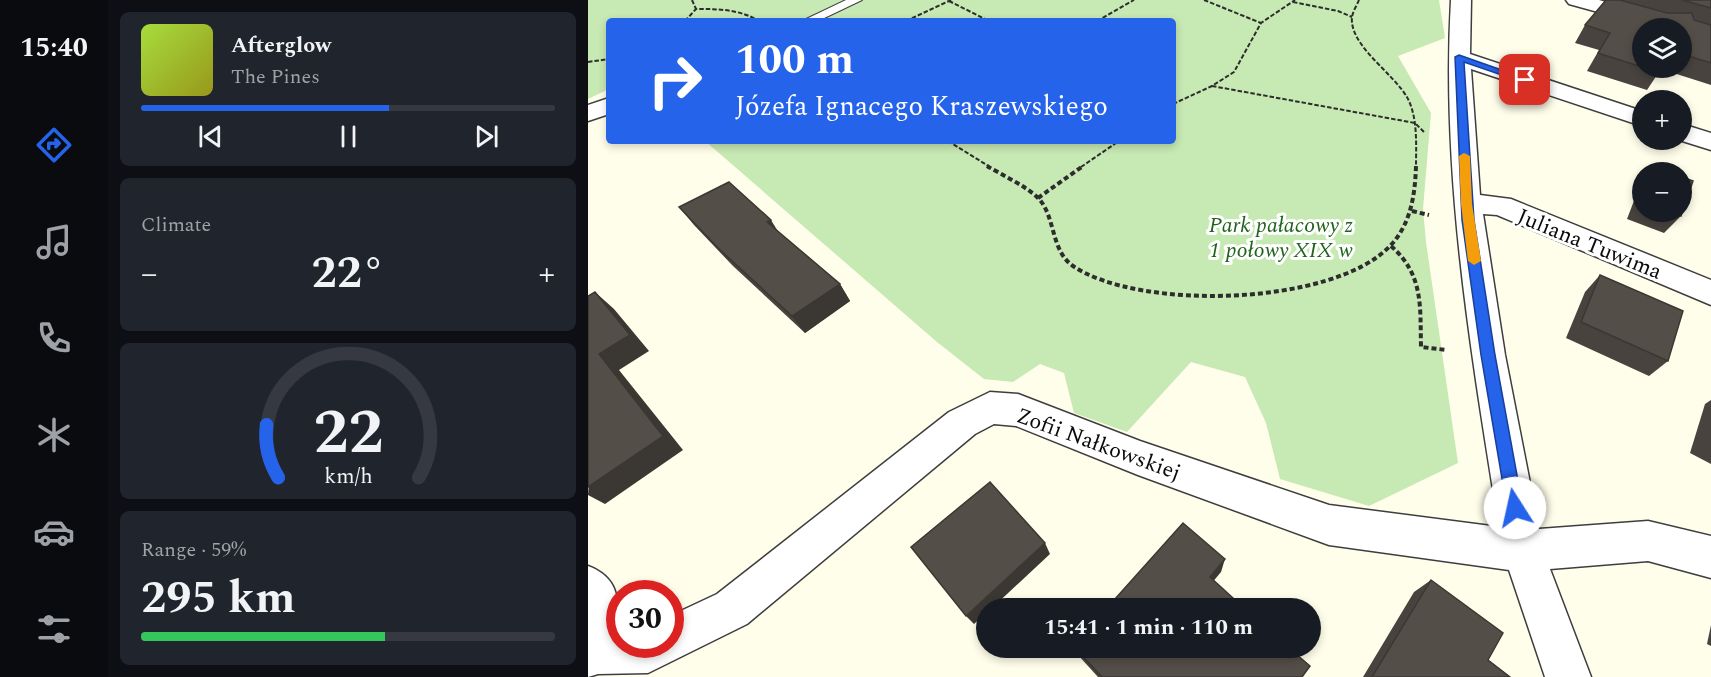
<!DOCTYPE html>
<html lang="en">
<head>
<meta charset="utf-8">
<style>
	:root { --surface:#171b24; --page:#20242c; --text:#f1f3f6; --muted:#9ea1a6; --line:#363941; --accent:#2563eb }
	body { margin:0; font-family:Spectral,serif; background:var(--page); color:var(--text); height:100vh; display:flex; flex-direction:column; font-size:22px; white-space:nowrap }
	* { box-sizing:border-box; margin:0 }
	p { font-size:20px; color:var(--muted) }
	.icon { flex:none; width:33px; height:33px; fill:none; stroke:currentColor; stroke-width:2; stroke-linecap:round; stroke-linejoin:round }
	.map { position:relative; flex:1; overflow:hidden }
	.details { display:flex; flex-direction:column; gap:12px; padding:12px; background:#0d0f14; width:480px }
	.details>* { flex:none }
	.top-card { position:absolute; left:18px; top:18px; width:570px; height:126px; border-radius:6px; box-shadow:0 3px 9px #0003; background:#2563eb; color:#fff; overflow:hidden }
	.fabs { position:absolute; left:1044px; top:18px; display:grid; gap:12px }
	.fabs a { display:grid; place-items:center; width:60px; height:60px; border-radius:50%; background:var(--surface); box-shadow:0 3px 9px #0003; font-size:30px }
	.speed { position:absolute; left:18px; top:580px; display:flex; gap:12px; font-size:30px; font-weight:700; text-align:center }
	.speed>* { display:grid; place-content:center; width:78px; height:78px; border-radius:50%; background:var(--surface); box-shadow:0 3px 9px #0003; line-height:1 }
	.speed .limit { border:9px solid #d22; background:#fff; color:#111 }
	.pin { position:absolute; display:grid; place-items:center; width:51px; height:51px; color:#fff; margin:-26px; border-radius:12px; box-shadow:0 3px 9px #0006 }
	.me { position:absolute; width:66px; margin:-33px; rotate:350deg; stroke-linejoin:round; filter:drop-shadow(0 0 4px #0008) }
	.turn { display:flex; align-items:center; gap:21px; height:126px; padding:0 30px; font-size:27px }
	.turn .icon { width:78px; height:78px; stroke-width:2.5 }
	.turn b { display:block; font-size:42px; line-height:51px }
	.big { font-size:45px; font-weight:700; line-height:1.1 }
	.details .widget { flex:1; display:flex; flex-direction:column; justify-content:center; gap:9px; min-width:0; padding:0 21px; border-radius:9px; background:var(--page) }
	.details .dial { align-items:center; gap:0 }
	.dial svg { height:156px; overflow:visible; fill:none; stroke:var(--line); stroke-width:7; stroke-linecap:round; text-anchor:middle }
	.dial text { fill:var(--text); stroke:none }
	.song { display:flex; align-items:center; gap:18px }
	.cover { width:72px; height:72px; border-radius:9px; background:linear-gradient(135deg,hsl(80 70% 55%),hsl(60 70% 35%)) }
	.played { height:6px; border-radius:3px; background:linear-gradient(90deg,var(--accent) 60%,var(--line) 60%) }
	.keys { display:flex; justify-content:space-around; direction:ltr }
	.heat { display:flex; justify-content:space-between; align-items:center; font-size:33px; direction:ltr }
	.charge { height:9px; border-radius:4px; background:linear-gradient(90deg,#34c759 59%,var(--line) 0) }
	.trip { position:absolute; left:388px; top:598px; width:345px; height:60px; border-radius:30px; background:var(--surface); box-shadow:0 3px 9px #0003; font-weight:700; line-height:60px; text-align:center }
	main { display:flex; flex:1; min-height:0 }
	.menu { display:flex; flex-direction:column; width:108px; justify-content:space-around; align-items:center; background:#090b0e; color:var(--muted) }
	.menu .icon { width:42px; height:42px }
	.menu .current { color:var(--accent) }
	.menu b { font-size:27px; color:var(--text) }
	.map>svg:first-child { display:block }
	.green { fill:#c7e9b3 }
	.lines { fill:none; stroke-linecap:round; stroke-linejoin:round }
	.service-casing { stroke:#3e3e3e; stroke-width:2 }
	.minor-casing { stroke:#3e3e3e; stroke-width:3 }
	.path-far1 { stroke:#2d2d2d; stroke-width:2; stroke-dasharray:4.5 2; stroke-linecap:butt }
	.path { stroke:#2d2d2d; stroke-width:4; stroke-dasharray:5 3; stroke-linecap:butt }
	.service { fill:#fff; fill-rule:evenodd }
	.minor { fill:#fff; fill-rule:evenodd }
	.wall { fill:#48433e; fill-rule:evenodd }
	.shaded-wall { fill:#3b3732 }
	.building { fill:#544e48; stroke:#3b3732; stroke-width:1.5 }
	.route { fill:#2563eb; stroke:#184099; stroke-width:1.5 }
	.slow { fill:#f59e0b }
	.labels { text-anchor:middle; stroke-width:6; stroke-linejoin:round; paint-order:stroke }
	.park-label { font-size:22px; font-style:italic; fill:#20641b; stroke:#fff }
	.street-label { font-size:22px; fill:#0b0b0b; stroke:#fff }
</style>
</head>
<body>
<main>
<nav class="menu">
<b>15:40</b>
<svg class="icon current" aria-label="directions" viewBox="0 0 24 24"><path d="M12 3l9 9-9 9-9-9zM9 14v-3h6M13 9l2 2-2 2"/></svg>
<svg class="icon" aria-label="music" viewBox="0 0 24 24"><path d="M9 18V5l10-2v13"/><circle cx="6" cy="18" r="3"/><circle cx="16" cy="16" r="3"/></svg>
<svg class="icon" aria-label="phone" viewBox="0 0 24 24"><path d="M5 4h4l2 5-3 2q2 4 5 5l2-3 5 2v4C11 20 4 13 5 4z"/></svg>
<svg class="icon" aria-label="climate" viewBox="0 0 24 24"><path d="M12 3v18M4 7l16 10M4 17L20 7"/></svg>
<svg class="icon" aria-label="car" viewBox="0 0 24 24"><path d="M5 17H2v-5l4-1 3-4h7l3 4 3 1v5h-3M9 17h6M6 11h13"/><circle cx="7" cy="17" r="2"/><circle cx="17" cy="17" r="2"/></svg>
<svg class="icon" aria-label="filters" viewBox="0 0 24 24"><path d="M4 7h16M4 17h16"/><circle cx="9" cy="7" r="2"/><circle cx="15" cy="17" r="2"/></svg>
</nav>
<section class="details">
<div class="widget">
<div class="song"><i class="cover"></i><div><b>Afterglow</b><p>The Pines</p></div></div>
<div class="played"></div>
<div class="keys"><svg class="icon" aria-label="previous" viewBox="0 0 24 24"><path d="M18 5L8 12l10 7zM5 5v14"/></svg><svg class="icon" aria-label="pause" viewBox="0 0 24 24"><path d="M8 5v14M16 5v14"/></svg><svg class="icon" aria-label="next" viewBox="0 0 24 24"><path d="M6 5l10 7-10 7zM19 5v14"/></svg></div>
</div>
<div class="widget"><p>Climate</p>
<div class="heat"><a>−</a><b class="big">22°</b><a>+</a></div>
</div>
<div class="widget dial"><svg viewBox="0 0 100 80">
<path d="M14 69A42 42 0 1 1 86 69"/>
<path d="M14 69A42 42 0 0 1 8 42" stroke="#2563eb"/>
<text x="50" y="56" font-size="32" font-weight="700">22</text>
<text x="50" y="72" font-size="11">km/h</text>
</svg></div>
<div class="widget"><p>Range · 59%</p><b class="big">295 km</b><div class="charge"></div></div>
</section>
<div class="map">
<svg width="1123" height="677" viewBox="0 0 1123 677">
	<rect width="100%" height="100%" fill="#fffeea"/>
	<path class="green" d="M0 0H851L857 38 810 56 843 113 835 209 838 242 870 463 781 506 692 479 678 423 657 377 603 362 539 432 486 413 476 373 452 364 425 382 396 379 349 342 117 141H585V21H21V89L0 99Z"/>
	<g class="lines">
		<g class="service-casing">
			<path id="service" d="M258 0H274L230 21H214Z"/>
		</g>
		<g class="minor-casing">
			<g id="minor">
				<path d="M863 0H883L882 54 1054 111V126L883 69 892 195 923 199 1123 280V305L909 215 895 214 917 355 951 529 1060 521 1123 536V578L1060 561 962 569 1003 677H957L921 570 741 545 550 475 428 426 406 424 387 434 159 624 60 673 10 674 0 677V566C31 578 31 599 29 629H32V645H82V616L129 594 361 412 402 392 430 394 552 441 741 505 911 527C883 352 853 178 863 0Z"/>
				<path d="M978 0H1011L1097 24 1101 28 1094 33V28H1068L981 4Z"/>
				<path d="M21 98V114L0 121V105Z"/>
				<path d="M1094 124 1123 133V150L1091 140H1094Z"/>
			</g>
		</g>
		<g class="path-far1">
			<path d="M104 0 108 9"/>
			<path d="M616 0 673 23"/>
			<path d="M771 0C769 5 765 11 764 17 761 46 807 74 820 99 830 119 828 146 828 167"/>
			<path d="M361 1 401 21"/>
			<path d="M705 2 750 11 764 17"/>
			<path d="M97 21 108 9C130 9 151 9 171 21"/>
			<path d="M318 21 363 0"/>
			<path d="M509 21 546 0"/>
			<path d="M0 62 21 59"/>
			<path d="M624 86 827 123 836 132"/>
			<path d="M585 104 624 86 646 72 673 23 707 0"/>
			<path d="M360 141 402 167"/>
			<path d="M493 167 531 141"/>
		</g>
		<g class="path">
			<path d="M399 166C414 175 438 186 450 198 468 216 462 250 485 266 551 311 745 306 802 246 823 224 827 195 828 166"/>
			<path d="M450 198 495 166"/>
			<path d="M824 211 841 215"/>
			<path d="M803 246C836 275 832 307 833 347L859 350"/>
		</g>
		<use href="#service" class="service"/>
		<use href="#minor" class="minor"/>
	</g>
	<g class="wall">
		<path d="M1018 0H1123V85L1073 69 1059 90 999 71 1011 50 987 43 997 25ZM1054 28H1094V68H1054Z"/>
		<path d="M1054 182V212H1094L1093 216 1076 233 1039 219 1052 185Z"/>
		<path d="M91 207 189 231 252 284 262 301 217 333 145 266 106 225Z"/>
		<path d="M1012 275 1080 361 1061 376 978 338 997 292Z"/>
		<path d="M1123 400V464L1102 453 1117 404Z"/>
		<path d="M843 580 900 660 922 677H775L826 592Z"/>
		<path d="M1123 625V646L1119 644Z"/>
		<path d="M486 648H701L714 677H510L490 655Z"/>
	</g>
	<g class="shaded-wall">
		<path d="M183 220 194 238 179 222Z"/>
		<path d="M252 284 262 301 217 333 204 316Z"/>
		<path d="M7 292 26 309 61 351 31 370 95 450 17 504 0 495 11 354Z"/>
		<path d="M457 543 462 554 403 609H399V612L386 624 378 616Z"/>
		<path d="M637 559 633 572 618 590 622 577Z"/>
	</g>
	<g class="building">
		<path d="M1018 0H1032L1079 13H1104L1106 20 1123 25V63L1094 54V28H1054V67L1010 53 1022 33 997 25Z"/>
		<path d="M1094 0H1123V8Z"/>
		<path d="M1057 68H1073L1071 72Z"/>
		<path d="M1067 167 1082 172H1065Z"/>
		<path d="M1094 177 1105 181 1093 216 1082 212H1094Z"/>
		<path d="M141 182 183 220 179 222 252 284 204 316 131 249 91 207Z"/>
		<path d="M1012 275 1095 311 1080 361 993 322Z"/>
		<path d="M7 292 42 335 11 354 75 436 0 487V296Z"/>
		<path d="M402 482 457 543 378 616 323 547Z"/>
		<path d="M595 523 637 559 622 577 657 609H518Z"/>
		<path d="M843 580 915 633 900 660 922 677H784Z"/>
		<path d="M487 648H701L722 666 714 677H514Z"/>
	</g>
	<path class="route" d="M871 55 942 80 934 82 876 62 886 220 907 355 935 508 933 513 927 516 922 513 919 508 893 355 874 220 867 57Z"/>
	<path class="slow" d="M876 153 882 156 884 204 893 261 886 265 880 261 873 204 871 156Z"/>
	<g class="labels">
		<g class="park-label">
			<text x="693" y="232">Park pałacowy z<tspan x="693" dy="25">1 połowy XIX w</tspan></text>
		</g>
		<g class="street-label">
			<text transform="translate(1002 243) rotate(22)" y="8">Juliana Tuwima</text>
			<text transform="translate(511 443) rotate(20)" y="8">Zofii Nałkowskiej</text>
		</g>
	</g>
</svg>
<div class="fabs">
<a><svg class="icon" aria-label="layers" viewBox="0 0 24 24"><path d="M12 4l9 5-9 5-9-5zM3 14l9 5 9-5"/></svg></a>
<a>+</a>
<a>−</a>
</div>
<div class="speed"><div class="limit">30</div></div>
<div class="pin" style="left:937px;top:80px;background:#d93025"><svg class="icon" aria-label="arrive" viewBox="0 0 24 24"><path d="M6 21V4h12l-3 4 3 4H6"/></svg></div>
<svg class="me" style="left:927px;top:508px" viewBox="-20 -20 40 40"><circle r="19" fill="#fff"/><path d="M0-13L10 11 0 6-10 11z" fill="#2563eb"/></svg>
<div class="trip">15:41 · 1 min · 110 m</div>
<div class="top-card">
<div class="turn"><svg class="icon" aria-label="right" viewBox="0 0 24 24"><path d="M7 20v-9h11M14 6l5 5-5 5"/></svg><div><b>100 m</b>Józefa Ignacego Kraszewskiego</div></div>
</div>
</div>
</main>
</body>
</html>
